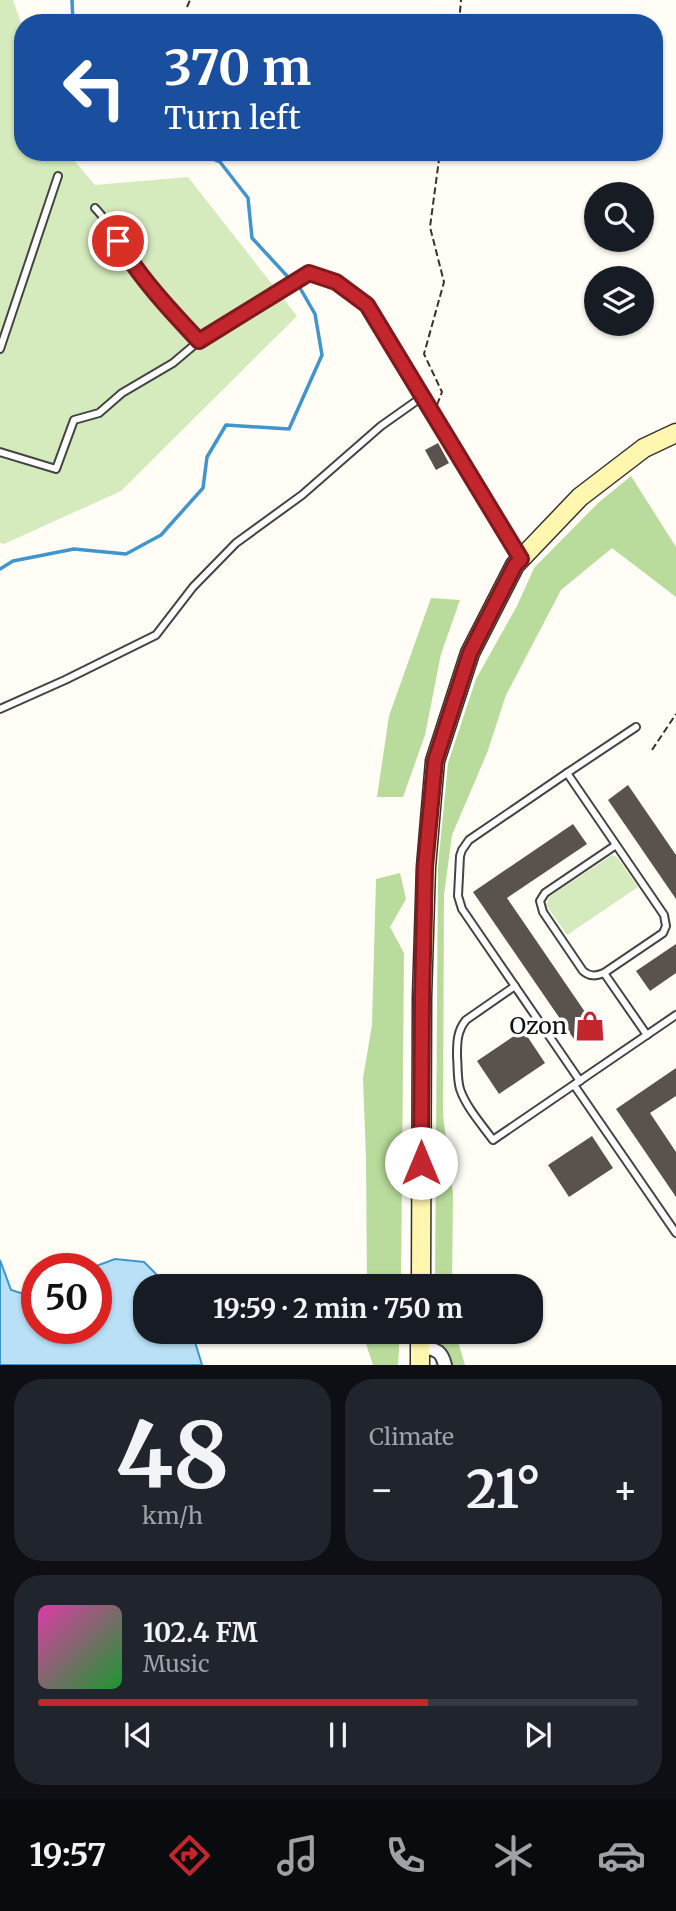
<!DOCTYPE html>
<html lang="en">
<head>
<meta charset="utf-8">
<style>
	:root { --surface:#171b24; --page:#20242c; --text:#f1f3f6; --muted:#9ea1a6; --line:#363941; --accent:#c4262e }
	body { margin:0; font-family:Merriweather,serif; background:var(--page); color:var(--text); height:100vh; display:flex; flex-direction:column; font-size:26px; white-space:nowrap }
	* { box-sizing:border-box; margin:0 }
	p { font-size:23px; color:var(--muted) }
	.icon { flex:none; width:38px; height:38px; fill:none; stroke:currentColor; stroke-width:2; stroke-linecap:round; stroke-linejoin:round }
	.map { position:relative; height:1365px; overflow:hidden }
	.side { display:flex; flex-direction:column; gap:14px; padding:14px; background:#0d0f14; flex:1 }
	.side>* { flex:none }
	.top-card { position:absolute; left:14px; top:14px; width:649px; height:147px; border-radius:28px; box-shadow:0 2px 5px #0004; background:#1a4fa0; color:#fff; overflow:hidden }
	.controls { position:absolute; left:584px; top:182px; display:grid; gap:14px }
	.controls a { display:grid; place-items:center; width:70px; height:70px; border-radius:50%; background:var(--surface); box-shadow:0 2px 5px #0004; font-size:35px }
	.speed { position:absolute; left:21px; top:1253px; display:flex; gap:14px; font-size:35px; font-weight:700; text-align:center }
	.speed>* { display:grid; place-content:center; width:91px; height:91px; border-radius:50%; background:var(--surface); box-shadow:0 2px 5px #0004; line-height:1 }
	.speed .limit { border:10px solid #d22; background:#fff; color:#111 }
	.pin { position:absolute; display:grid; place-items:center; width:60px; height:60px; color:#fff; margin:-30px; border:4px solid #fff; border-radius:50%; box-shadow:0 2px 7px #0007 }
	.me { position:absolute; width:77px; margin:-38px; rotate:0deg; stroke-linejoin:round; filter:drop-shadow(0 0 5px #0008) }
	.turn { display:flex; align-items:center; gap:24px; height:147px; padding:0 35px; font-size:32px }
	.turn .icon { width:91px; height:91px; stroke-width:2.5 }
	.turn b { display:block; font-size:49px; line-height:60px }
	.big { font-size:52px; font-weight:700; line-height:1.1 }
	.side .tile { flex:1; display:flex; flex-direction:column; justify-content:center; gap:10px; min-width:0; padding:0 24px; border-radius:28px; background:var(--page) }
	.side .dial { align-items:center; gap:0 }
	.dial b { font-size:91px; line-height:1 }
	.song { display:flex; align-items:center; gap:21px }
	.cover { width:84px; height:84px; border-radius:10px; background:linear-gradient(135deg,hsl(320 70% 55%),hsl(130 70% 35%)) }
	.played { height:7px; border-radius:4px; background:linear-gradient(90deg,var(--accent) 65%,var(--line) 65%) }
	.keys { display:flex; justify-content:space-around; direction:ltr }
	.heat { display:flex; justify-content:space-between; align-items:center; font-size:38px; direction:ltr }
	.side .tiles { flex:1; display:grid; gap:14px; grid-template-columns:1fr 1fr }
	.tile:last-child { grid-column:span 2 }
	.trip { position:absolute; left:133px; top:1274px; width:410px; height:70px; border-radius:28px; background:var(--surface); box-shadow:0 2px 5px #0004; font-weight:700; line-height:70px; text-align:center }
	.tab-bar { display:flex; height:112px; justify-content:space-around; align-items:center; background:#090b0e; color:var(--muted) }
	.tab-bar .icon { width:49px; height:49px }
	.tab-bar .active { color:var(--accent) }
	.tab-bar b { font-size:32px; color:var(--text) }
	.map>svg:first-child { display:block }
	.green { fill:#d5ebbd }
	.forest { fill:#b9dc9c }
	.water { fill:#b9e0f7; stroke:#3f96cf; stroke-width:2 }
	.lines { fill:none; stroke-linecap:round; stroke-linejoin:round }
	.stream { stroke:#3f96cf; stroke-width:3.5 }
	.building { fill:#5a524d }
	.service-casing { stroke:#444; stroke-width:10 }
	.minor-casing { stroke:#444; stroke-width:16 }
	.secondary-casing { stroke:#333; stroke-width:21 }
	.path { stroke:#333; stroke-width:2; stroke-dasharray:7 3.5; stroke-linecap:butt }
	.service { stroke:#fff; stroke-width:6 }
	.minor { stroke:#fff; stroke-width:12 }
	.secondary { stroke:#fff6b0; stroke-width:18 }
	.route-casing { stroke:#7f191e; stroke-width:18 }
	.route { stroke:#c4262e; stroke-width:12 }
	.labels { text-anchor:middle; stroke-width:7; stroke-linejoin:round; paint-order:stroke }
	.poi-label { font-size:23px; fill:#111; stroke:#fff; text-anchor:end }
</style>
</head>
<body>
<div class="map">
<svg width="676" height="1365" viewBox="0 0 676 1365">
	<rect width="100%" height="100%" fill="#fffdf5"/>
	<g class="green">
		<path d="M0 0H13L23 29V152H67L95 185 188 177 297 316 121 491 4 544 0 543Z"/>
		<path d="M612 855 617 857 638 887 567 935 546 905 549 897Z"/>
	</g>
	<g class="forest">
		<path d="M631 476 676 547V597L612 548 561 590 506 695 487 753 452 835 444 895 443 1115 453 1194 452 1286H435L438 866 448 763 476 679 517 606 534 568 598 503Z"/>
		<path d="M431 598 460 600 441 654 425 735 403 797H377L389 716Z"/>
		<path d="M400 873 406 899 390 927 404 953 401 1286H367L366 1159 363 1078 372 1025 376 879Z"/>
		<path d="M366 1332H400L398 1365H373L366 1344Z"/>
		<path d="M435 1332H455L465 1365H435Z"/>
	</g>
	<path class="water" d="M115 1259 144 1262 166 1284 167 1286H145V1332H192L202 1365H0V1260L11 1290 37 1298V1328H96V1269H88Z"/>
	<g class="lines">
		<g class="stream">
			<path d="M72 0 73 23"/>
			<path d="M197 152 220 162 248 198 252 238 289 278"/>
			<path d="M0 569 13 561 74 549 126 554 161 535 203 488 207 457 226 425 289 429 322 355 315 314 300 288"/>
		</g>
	</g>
	<g class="building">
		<path d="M438 443 449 463 436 470 425 450Z"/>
		<path d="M628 785 676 855V899L608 800Z"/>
		<path d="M573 824 587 844 507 898 596 1028 576 1042 473 892Z"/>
		<path d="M676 944V973L650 991 636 971Z"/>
		<path d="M523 1030 545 1063 499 1094 477 1061Z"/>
		<path d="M676 1068V1096L650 1113 676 1152V1197L616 1109Z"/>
		<path d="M592 1136 613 1168 569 1197 548 1165Z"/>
	</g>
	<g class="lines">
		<g class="service-casing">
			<g id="service">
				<path d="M95 208C110 223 119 244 131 262 149 291 176 316 199 341L309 273 336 282 367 305 520 558"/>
				<path d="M0 349 58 176"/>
				<path d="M0 452 56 469 74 420 99 413 122 393 173 363 199 341"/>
				<path d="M0 709 65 680 156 635 193 587 236 543 302 495 381 426 422 397"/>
				<path d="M567 773 636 727"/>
				<path d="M604 973 647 1035"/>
				<path d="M515 986 466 1020C457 1031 457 1042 457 1056 458 1067 457 1079 460 1089 466 1107 482 1125 493 1140L676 1015"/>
				<path d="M580 1081 462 909 458 896 460 856 462 850 469 840 567 773 664 915 666 926 663 933 604 973C596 976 590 977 583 971L543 912 540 901 545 893 616 845"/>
				<path d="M574 1085 676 1233"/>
			</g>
		</g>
		<g class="minor-casing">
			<path id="minor" d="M420 1346C435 1350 441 1349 445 1365"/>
		</g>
		<g class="secondary-casing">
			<g id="secondary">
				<path d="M421 1286 422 997 426 867 435 761 470 653 515 565 580 497 644 448 676 433"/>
				<path d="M420 1365V1332"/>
			</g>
		</g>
		<g class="path">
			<path d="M187 7 190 0"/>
			<path d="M459 23 461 0"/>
			<path d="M437 405 442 392 424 354 444 282 430 227 440 152"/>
			<path d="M652 750 676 714"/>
		</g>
		<use href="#service" class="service"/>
		<use href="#minor" class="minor"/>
		<use href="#secondary" class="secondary"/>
	</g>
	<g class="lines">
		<g class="route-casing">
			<path id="route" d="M118 241C140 278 169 309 199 341L309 273 336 282 367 305 521 559 515 565 470 653 435 761 425 867 422 997 421 1163"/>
		</g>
		<use href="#route" class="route"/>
	</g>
	<defs>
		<g id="shop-bare" transform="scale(2.415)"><path d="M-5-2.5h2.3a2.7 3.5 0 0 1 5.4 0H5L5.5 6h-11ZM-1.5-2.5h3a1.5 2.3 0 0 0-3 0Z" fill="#c4262e" stroke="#fff" stroke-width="2.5" paint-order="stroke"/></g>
	</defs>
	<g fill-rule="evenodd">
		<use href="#shop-bare" x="590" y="1026"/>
	</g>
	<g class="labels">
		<g class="poi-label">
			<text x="567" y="1034">Ozon</text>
		</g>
	</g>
</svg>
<div class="controls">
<a><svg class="icon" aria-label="search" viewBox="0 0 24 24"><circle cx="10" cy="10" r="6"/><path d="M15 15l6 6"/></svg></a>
<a><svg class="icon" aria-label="layers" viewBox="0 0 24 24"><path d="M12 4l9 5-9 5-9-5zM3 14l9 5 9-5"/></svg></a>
</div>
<div class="speed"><div class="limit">50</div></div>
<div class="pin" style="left:118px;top:241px;background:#d93025"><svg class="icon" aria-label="arrive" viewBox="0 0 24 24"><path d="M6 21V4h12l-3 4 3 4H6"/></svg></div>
<svg class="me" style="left:421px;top:1163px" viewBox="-20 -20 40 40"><circle r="19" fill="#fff"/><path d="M0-13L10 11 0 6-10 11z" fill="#c4262e"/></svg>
<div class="trip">19:59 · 2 min · 750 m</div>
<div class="top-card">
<div class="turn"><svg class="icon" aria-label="left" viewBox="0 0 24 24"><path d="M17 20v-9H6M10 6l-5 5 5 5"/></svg><div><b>370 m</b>Turn left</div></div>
</div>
</div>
<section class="side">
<div class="tiles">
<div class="tile dial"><b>48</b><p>km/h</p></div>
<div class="tile"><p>Climate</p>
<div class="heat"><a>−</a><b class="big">21°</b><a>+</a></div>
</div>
<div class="tile">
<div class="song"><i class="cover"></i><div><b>102.4 FM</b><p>Music</p></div></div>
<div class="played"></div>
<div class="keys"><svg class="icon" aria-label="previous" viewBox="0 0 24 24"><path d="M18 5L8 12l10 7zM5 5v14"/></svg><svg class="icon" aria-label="pause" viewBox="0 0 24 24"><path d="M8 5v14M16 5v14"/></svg><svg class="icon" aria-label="next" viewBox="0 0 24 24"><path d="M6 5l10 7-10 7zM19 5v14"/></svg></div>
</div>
</div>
</section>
<nav class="tab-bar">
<b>19:57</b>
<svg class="icon active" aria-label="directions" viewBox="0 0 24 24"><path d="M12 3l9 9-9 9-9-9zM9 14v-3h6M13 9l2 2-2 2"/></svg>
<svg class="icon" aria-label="music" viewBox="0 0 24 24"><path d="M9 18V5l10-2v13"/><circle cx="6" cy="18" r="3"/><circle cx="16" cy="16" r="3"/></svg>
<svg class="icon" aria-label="phone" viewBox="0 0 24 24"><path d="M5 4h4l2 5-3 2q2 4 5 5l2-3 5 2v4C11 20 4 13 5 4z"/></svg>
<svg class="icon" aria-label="climate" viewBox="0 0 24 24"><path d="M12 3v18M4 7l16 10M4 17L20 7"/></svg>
<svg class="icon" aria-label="car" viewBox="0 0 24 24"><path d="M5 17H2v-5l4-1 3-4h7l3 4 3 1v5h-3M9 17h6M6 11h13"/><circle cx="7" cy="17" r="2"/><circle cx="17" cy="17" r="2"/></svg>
</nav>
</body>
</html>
